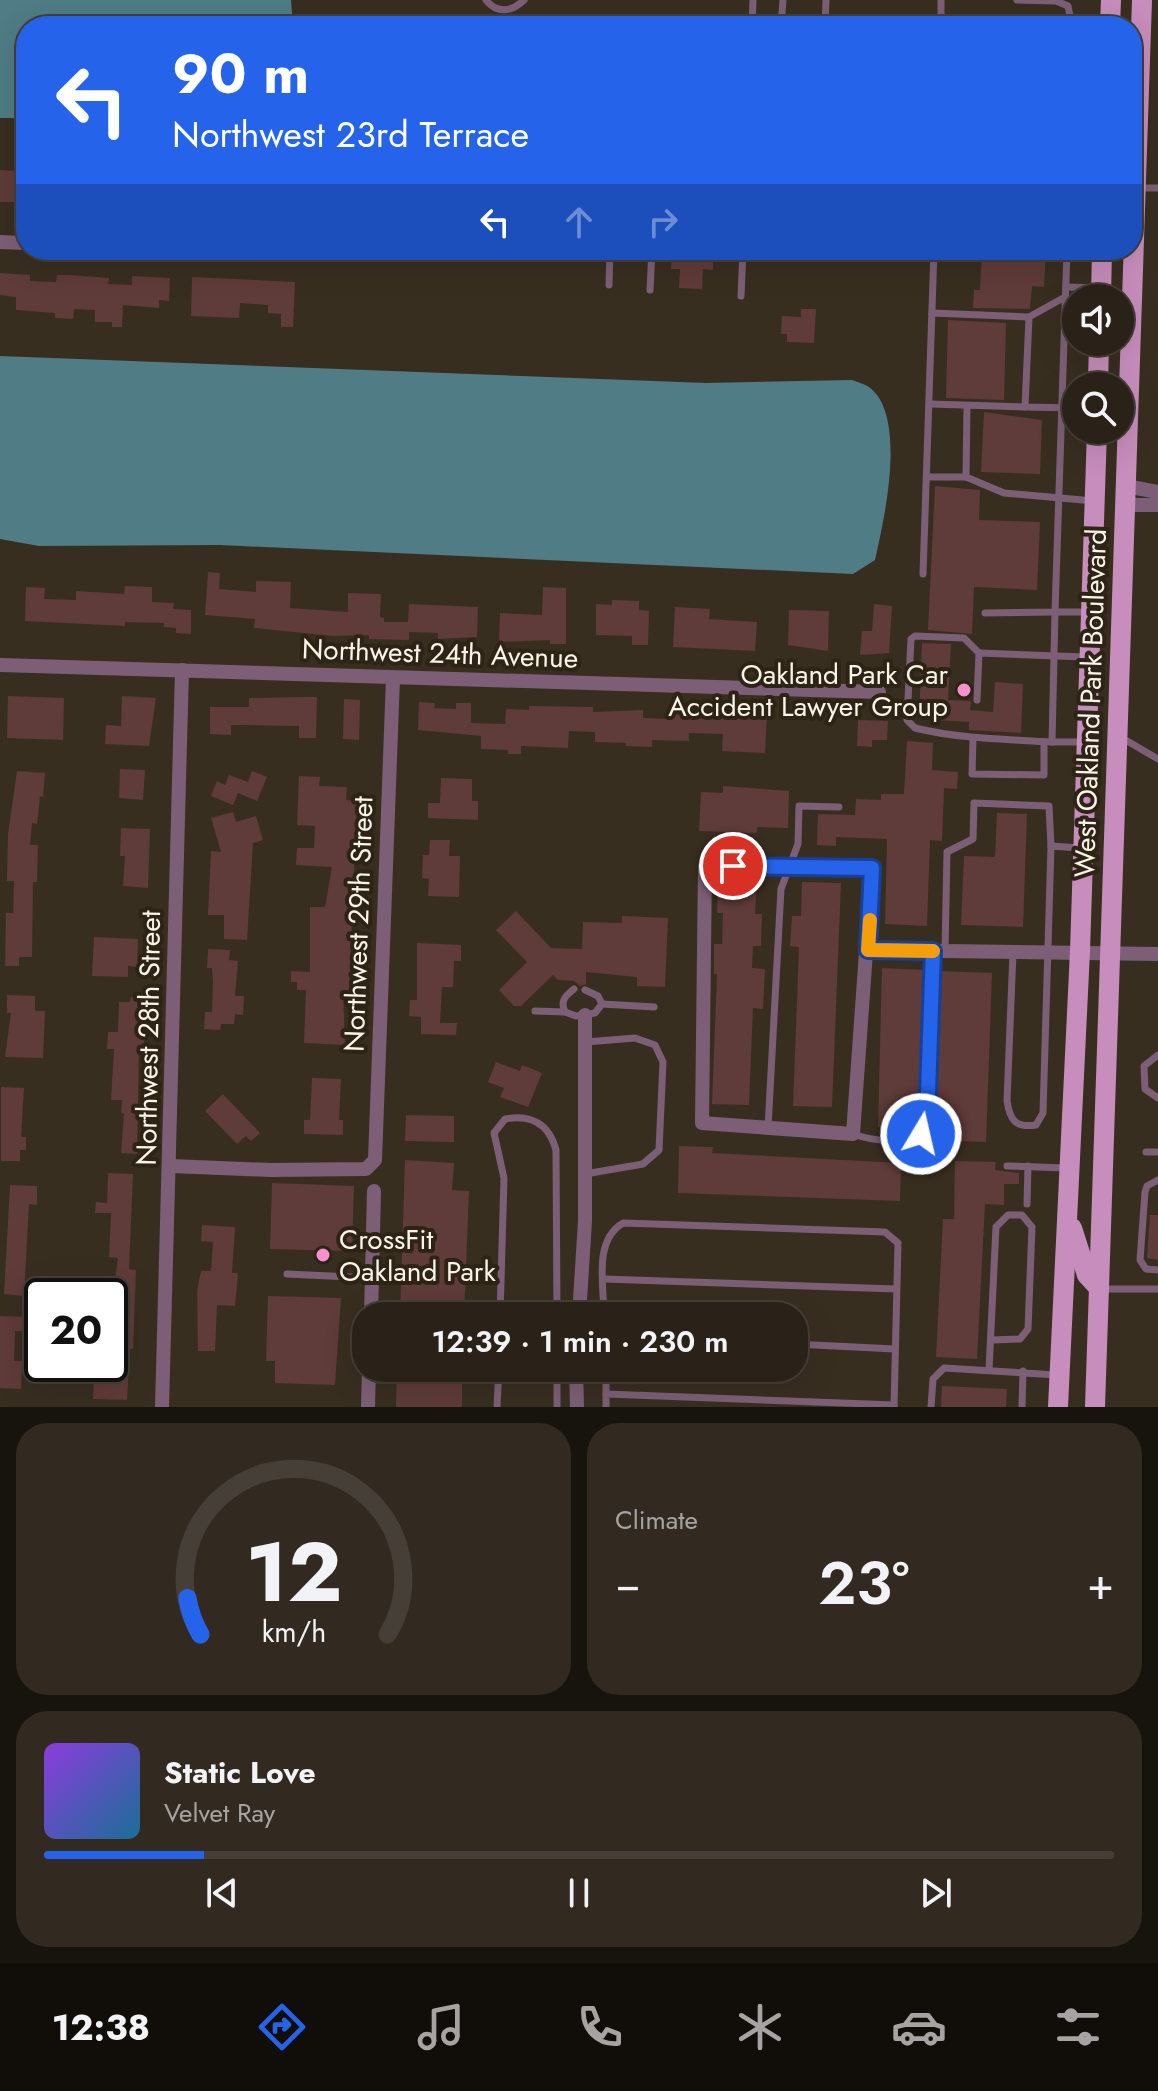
<!DOCTYPE html>
<html lang="en">
<head>
<meta charset="utf-8">
<style>
	:root { --surface:#2a2218; --page:#322a21; --text:#f1f3f6; --muted:#a5a4a2; --line:#463f37; --accent:#2563eb }
	body { margin:0; font-family:Jost,sans-serif; background:var(--page); color:var(--text); height:100vh; display:flex; flex-direction:column; font-size:30px; white-space:nowrap }
	* { box-sizing:border-box; margin:0 }
	p { font-size:26px; color:var(--muted) }
	.icon { flex:none; width:44px; height:44px; fill:none; stroke:currentColor; stroke-width:2; stroke-linecap:round; stroke-linejoin:round }
	.map { position:relative; height:1407px; overflow:hidden }
	.drawer { display:flex; flex-direction:column; gap:16px; padding:16px; background:#17130d; flex:1 }
	.drawer>* { flex:none }
	.top-card { position:absolute; left:16px; top:16px; width:1126px; height:244px; border-radius:32px; box-shadow:0 8px 32px #0002,0 0 0 2px var(--line); background:#2563eb; color:#fff; overflow:hidden }
	.fabs { position:absolute; left:1062px; top:284px; display:grid; gap:16px }
	.fabs a { display:grid; place-items:center; width:72px; height:72px; border-radius:50%; background:var(--surface); box-shadow:0 8px 32px #0002,0 0 0 2px var(--line); font-size:40px }
	.speed { position:absolute; left:24px; top:1278px; display:flex; gap:16px; font-size:40px; font-weight:700; text-align:center }
	.speed>* { display:grid; place-content:center; width:104px; height:104px; border-radius:50%; background:var(--surface); box-shadow:0 8px 32px #0002,0 0 0 2px var(--line); line-height:1 }
	.speed .limit { border:4px solid #111; border-radius:12px; background:#fff; color:#111 }
	.pin { position:absolute; display:grid; place-items:center; width:68px; height:68px; color:#fff; margin:-34px; border:4px solid #fff; border-radius:50%; box-shadow:0 2px 8px #0007 }
	.me { position:absolute; width:88px; margin:-44px; rotate:9deg; stroke-linejoin:round; filter:drop-shadow(0 0 6px #0008) }
	.turn { display:flex; align-items:center; gap:28px; height:168px; padding:0 24px; font-size:36px }
	.turn .icon { width:104px; height:104px; stroke-width:2.5 }
	.turn b { display:block; font-size:56px; line-height:68px }
	.lanes { display:flex; align-items:center; height:76px; padding:0 24px; background:#0003; justify-content:center; gap:40px; direction:ltr }
	.lanes .off { opacity:.35 }
	.big { font-size:60px; font-weight:600; line-height:1.1 }
	.drawer .card { flex:1; display:flex; flex-direction:column; justify-content:center; gap:12px; min-width:0; padding:0 28px; border-radius:32px; background:var(--page) }
	.drawer .dial { align-items:center; gap:0 }
	.dial svg { height:208px; overflow:visible; fill:none; stroke:var(--line); stroke-width:7; stroke-linecap:round; text-anchor:middle }
	.dial text { fill:var(--text); stroke:none }
	.song { display:flex; align-items:center; gap:24px }
	.cover { width:96px; height:96px; border-radius:12px; background:linear-gradient(135deg,hsl(270 70% 55%),hsl(200 70% 35%)) }
	.played { height:8px; border-radius:4px; background:linear-gradient(90deg,var(--accent) 15%,var(--line) 15%) }
	.keys { display:flex; justify-content:space-around; direction:ltr }
	.heat { display:flex; justify-content:space-between; align-items:center; font-size:44px; direction:ltr }
	.drawer .tiles { flex:1; display:grid; gap:16px; grid-template-columns:1fr 1fr }
	.card:last-child { grid-column:span 2 }
	.trip { position:absolute; left:352px; top:1302px; width:456px; height:80px; border-radius:32px; background:var(--surface); box-shadow:0 8px 32px #0002,0 0 0 2px var(--line); font-weight:600; line-height:80px; text-align:center }
	.menu { display:flex; height:128px; justify-content:space-around; align-items:center; background:#110e0a; color:var(--muted) }
	.menu .icon { width:56px; height:56px }
	.menu .selected { color:var(--accent) }
	.menu b { font-size:36px; color:var(--text) }
	.map>svg:first-child { display:block }
	.water { fill:#4f7c85 }
	.building { fill:#5f3b39 }
	.lines { fill:none; stroke-linecap:round; stroke-linejoin:round }
	.service { stroke:#7c5f76; stroke-width:7 }
	.minor { stroke:#7c5f76; stroke-width:14 }
	.primary { stroke:#c78dbc; stroke-width:20 }
	.route-casing { stroke:#184099; stroke-width:20 }
	.route { stroke:#2563eb; stroke-width:14 }
	.slow { stroke:#f59e0b; stroke-width:14 }
	.poi-dot { fill:#f690cf; stroke:#2e2416; stroke-width:3 }
	.labels { text-anchor:middle; stroke-width:8; stroke-linejoin:round; paint-order:stroke }
	.street-label { font-size:28px; fill:#faf3ea; stroke:#2e2416 }
	.poi-label { font-size:28px; fill:#faf3ea; stroke:#2e2416; text-anchor:end }
</style>
</head>
<body>
<div class="map">
<svg width="1158" height="1407" viewBox="0 0 1158 1407">
	<rect width="100%" height="100%" fill="#382e20"/>
	<g class="water">
		<path d="M0 0H291L293 26H26V118H0Z"/>
		<path d="M0 356 706 383 852 380C857 382 865 384 869 387 908 416 884 520 875 560L853 574 220 545 39 546 0 539Z"/>
	</g>
	<g class="building">
		<path d="M0 170 17 171 16 186H26V202H0Z"/>
		<path d="M672 250H713V270L703 269 702 289 679 288 680 269H671Z"/>
		<path d="M982 250H1046L1044 287 1032 286 1030 309 973 308 974 290H980Z"/>
		<path d="M0 273 30 275V281L56 282 57 275H69L109 278 108 284 132 285V276L170 278 169 301 159 300V308L123 305 122 327H112V322H95V310L74 309 73 319 55 318V313L16 310V297L0 295Z"/>
		<path d="M192 277 295 282 293 327H281V314L268 313V305L240 303 239 318 191 316Z"/>
		<path d="M801 309H816L814 343 787 342V334H781L782 316 801 317Z"/>
		<path d="M948 320 1006 323 1004 400 946 398Z"/>
		<path d="M984 412 1042 420 1040 474 981 472Z"/>
		<path d="M935 486 980 490 979 520 1040 522 1037 590 974 587 972 634 928 630Z"/>
		<path d="M208 572 220 573 219 589 256 592V581L291 582 290 608 348 612V593L381 594 380 617 384 618V622H408L409 604 478 607 477 637 438 639V633L409 632V640L369 639V635L333 636 254 628 255 619 205 615Z"/>
		<path d="M125 586 152 587V602L174 603 173 609 191 610V634L176 633V628L164 627V623L125 622V626L25 621 26 587 45 588 44 599 76 600V591L124 594Z"/>
		<path d="M543 587 566 588V644H550V640L499 642 500 613 542 615Z"/>
		<path d="M612 600 639 601V610L649 611 648 645H632V636L596 635V604L612 605Z"/>
		<path d="M874 604 892 606 889 653 860 655 862 631H872Z"/>
		<path d="M675 607 710 609 709 619 757 622 755 651 673 647Z"/>
		<path d="M789 610 829 611 828 651 788 645Z"/>
		<path d="M922 643 951 644 948 700 971 701 970 710 993 712 995 682 1023 684 1021 733 969 730V722L919 719Z"/>
		<path d="M8 696 64 698 63 740 7 738Z"/>
		<path d="M122 696 156 698 149 746 105 744 106 725 121 726Z"/>
		<path d="M300 697H317L316 738H299V726L231 725V735L210 734V707H249V698Z"/>
		<path d="M344 699 360 700 359 740 343 739Z"/>
		<path d="M419 702 435 703 434 708 456 709V703H471V723L505 724 506 709 529 710V706L593 707V712L643 710V718L669 719 670 709 767 713 765 753 722 751 723 734 689 733V741L652 740V747L626 746V743L595 742V732L569 731 568 748 521 746V754H508V750L481 749V736L418 730Z"/>
		<path d="M858 720 888 721 887 740H872V747L857 746Z"/>
		<path d="M907 741 933 743 932 770 958 772 957 789 944 788 942 841 930 840 927 926 885 924 887 839 836 837V846L817 845 818 814 855 815 856 799 881 800V794H904Z"/>
		<path d="M120 769 145 770 143 800 119 798Z"/>
		<path d="M17 771 45 773 43 797 40 796 37 824 32 823 30 845H38L37 882H33L32 957H19V966H5L6 913H13L14 881H7L8 834Z"/>
		<path d="M252 771 267 777 257 801 238 793 233 805 211 796 217 781 225 785 229 775 248 782Z"/>
		<path d="M299 776 320 777 319 786 347 787 346 800 357 801 349 991H343L345 1045 304 1043 306 990H297V982H291V971L310 972V907H325L332 867 296 865 297 848H314L315 826 297 825Z"/>
		<path d="M441 778 472 779V801H478V820L428 818V803H440Z"/>
		<path d="M723 786 789 791 788 828 757 827V833L699 831 701 792 723 793Z"/>
		<path d="M233 812 236 822 256 816 263 840 253 843 247 940 224 939V915H208L211 851 221 852 211 818Z"/>
		<path d="M997 813 1027 814 1023 927 961 925 964 856 995 857Z"/>
		<path d="M121 828 150 829 148 888 123 886 125 856H120Z"/>
		<path d="M430 840H450L449 856H460L459 897 428 896 429 879 422 878 423 855H429Z"/>
		<path d="M718 878 757 879 755 914H762L761 946H753L752 968 765 969 763 1009 753 1008 749 1105 712 1104 717 974H714V944H722L723 913H717Z"/>
		<path d="M802 882 841 883 832 1107 793 1106 799 947 790 946 792 916H801Z"/>
		<path d="M516 911 551 948 582 949 583 922 622 923V916L668 918 665 987 637 986V977L586 972V984L580 986 574 981 558 980 553 975 521 1006H514L499 990 527 962 496 930Z"/>
		<path d="M94 937 138 939 137 967 128 966V977L92 976Z"/>
		<path d="M417 943 461 945V961H454L453 987H442L440 1023H457L456 1035 421 1034V1017L409 1016 410 1000H417Z"/>
		<path d="M208 949 230 950 229 960 238 961 235 996H244L243 1015 235 1014 234 1024H221L220 1030 204 1029 205 1012H212L213 981 212 968H207Z"/>
		<path d="M882 968 926 970 919 1126 915 1128 878 1127Z"/>
		<path d="M939 971 992 973 986 1142 934 1140Z"/>
		<path d="M7 995 35 996V1011H45L43 1058 5 1057 11 1013H7Z"/>
		<path d="M131 997 145 998 144 1048H139L137 1154 121 1153 124 1114 121 1113 122 1100H111L114 1049H107L108 1032H118L119 1002H130Z"/>
		<path d="M496 1062 520 1071 522 1065 542 1073 528 1107 500 1097 504 1088 488 1082Z"/>
		<path d="M312 1078 341 1079 339 1120H343V1135L304 1134V1120H310Z"/>
		<path d="M1 1087 24 1088 21 1137H26V1150H20V1161H1Z"/>
		<path d="M223 1094 260 1133 251 1141 246 1136 237 1144 205 1111Z"/>
		<path d="M406 1115 454 1116V1142L405 1141Z"/>
		<path d="M679 1146 713 1147 712 1153 901 1163 900 1201 678 1193Z"/>
		<path d="M405 1160 454 1163 452 1190 469 1191 464 1316H400Z"/>
		<path d="M955 1161 996 1162 995 1170 1019 1173V1184H1004V1205L985 1204 977 1359 936 1357 943 1219H954Z"/>
		<path d="M108 1173 133 1174 129 1269 136 1270 133 1349H130L127 1400 93 1399 94 1376 104 1377V1364H110V1319L118 1258 109 1257 111 1213H95L96 1202 107 1203Z"/>
		<path d="M272 1183 354 1186 352 1251 270 1249Z"/>
		<path d="M10 1185 37 1186V1205L29 1204 24 1296 4 1294Z"/>
		<path d="M1150 1215H1158V1260L1147 1258Z"/>
		<path d="M202 1225 235 1227 232 1273H238L235 1306 217 1305 215 1351H198L197 1291 201 1271H211L213 1242 201 1241Z"/>
		<path d="M268 1296 341 1298 335 1385 275 1383V1361H266Z"/>
		<path d="M0 1316 26 1317V1331H15L14 1361H22L21 1389 0 1388Z"/>
		<path d="M397 1370 462 1371V1407H396Z"/>
		<path d="M942 1386 1007 1389 1006 1407H941Z"/>
	</g>
	<g class="lines">
		<g class="service">
			<path d="M486 0C497 14 512 12 524 0"/>
			<path d="M1017 0 1056 1 1068 6 1072 26"/>
			<path d="M752 26 753 0"/>
			<path d="M781 26 783 0"/>
			<path d="M825 26 826 0"/>
			<path d="M941 26V0"/>
			<path d="M1136 188H1158"/>
			<path d="M609 285 610 250"/>
			<path d="M1066 287 1099 288"/>
			<path d="M650 290 652 250"/>
			<path d="M741 296 743 250"/>
			<path d="M1065 297 1029 317 1025 407 1076 408"/>
			<path d="M932 313 1029 317"/>
			<path d="M931 404 1025 407"/>
			<path d="M928 477H966L1004 493 1094 501"/>
			<path d="M966 477 967 406"/>
			<path d="M923 574 934 250"/>
			<path d="M985 613 1055 612 1067 250"/>
			<path d="M979 653 964 638 915 636 911 639 907 720 915 728C960 739 1005 739 1052 742"/>
			<path d="M977 700 979 653 1086 657"/>
			<path d="M1122 738 1158 759"/>
			<path d="M973 739 972 774 1044 775V742"/>
			<path d="M1085 742H1052L1055 612H1088"/>
			<path d="M945 951 947 852 973 839 974 803 1049 806 1051 846"/>
			<path d="M1013 952 1007 1101C1010 1120 1015 1128 1036 1125L1043 1113 1051 846 1080 848"/>
			<path d="M574 989C565 996 560 1001 565 1012L576 1016 595 1013 602 1004 598 996 585 990"/>
			<path d="M602 1004 654 1007"/>
			<path d="M535 1011 565 1012"/>
			<path d="M1158 1055 1144 1066 1145 1089 1158 1098"/>
			<path d="M768 1128 781 889 798 844 799 806 839 807"/>
			<path d="M853 1134C873 1141 909 1146 925 1129L933 952"/>
			<path d="M1146 1152H1158"/>
			<path d="M1007 1166 1067 1168"/>
			<path d="M585 1174 643 1164 659 1150 663 1062 655 1045 635 1038 586 1042"/>
			<path d="M1158 1180 1147 1186 1145 1192 1140 1260 1146 1269 1158 1270"/>
			<path d="M1027 1204 1028 1166"/>
			<path d="M287 1274 372 1278"/>
			<path d="M604 1279 896 1289"/>
			<path d="M1101 1289H1158"/>
			<path d="M500 1316 504 1178 494 1133 505 1119C531 1114 549 1124 556 1150L557 1316"/>
			<path d="M604 1316C604 1285 593 1241 623 1223L885 1232 898 1243 894 1407"/>
			<path d="M794 1344 895 1349"/>
			<path d="M557 1368V1407"/>
			<path d="M606 1368V1407"/>
			<path d="M989 1370 996 1227 1008 1215H1022L1032 1227 1028 1329 1020 1339 992 1340"/>
			<path d="M606 1394 894 1405"/>
			<path d="M497 1407 499 1368"/>
			<path d="M931 1407 933 1379 944 1368 1057 1375"/>
			<path d="M1022 1407 1023 1371"/>
		</g>
		<g class="minor">
			<path d="M0 242 26 243"/>
			<path d="M216 250 296 253"/>
			<path d="M1126 486 1158 492"/>
			<path d="M1125 505H1158"/>
			<path d="M0 665 879 692"/>
			<path d="M788 865 872 868 853 1134 702 1123 705 866Z"/>
			<path d="M868 950 1158 954"/>
			<path d="M171 1166 271 1170 366 1169 375 1160 393 678"/>
			<path d="M371 1316 374 1191"/>
			<path d="M579 1316 585 1221V1015"/>
			<path d="M576 1368 577 1407"/>
			<path d="M162 1407 182 670"/>
			<path d="M368 1407 369 1368"/>
		</g>
		<g class="primary">
			<path d="M1110 26 1111 0"/>
			<path d="M1101 298 1102 250"/>
			<path d="M1098 386 1099 342"/>
			<path d="M1072 1228 1087 1275 1099 1288"/>
			<path d="M1058 1407 1080 951 1097 430"/>
			<path d="M1095 1407 1142 0"/>
		</g>
	</g>
	<g class="lines">
		<g class="route-casing">
			<path id="route" d="M733 866 872 868 868 950 933 951 927 1120 921 1134"/>
		</g>
		<use href="#route" class="route"/>
		<path class="slow" d="M870 920 868 950 933 951"/>
	</g>
	<g class="poi-dot">
		<circle cx="964" cy="690" r="8"/>
		<circle cx="323" cy="1255" r="8"/>
	</g>
	<g class="labels">
		<g class="street-label">
			<text transform="translate(440 653) rotate(2)" y="10">Northwest 24th Avenue</text>
			<text transform="translate(1090 703) rotate(-88)" y="10">West Oakland Park Boulevard</text>
			<text transform="translate(358 924) rotate(-88)" y="10">Northwest 29th Street</text>
			<text transform="translate(148 1038) rotate(-89)" y="10">Northwest 28th Street</text>
		</g>
		<g class="poi-label">
			<text x="948" y="684">Oakland Park Car<tspan x="948" dy="32">Accident Lawyer Group</tspan></text>
			<text x="339" y="1249" text-anchor="start">CrossFit<tspan x="339" dy="32">Oakland Park</tspan></text>
		</g>
	</g>
</svg>
<div class="fabs">
<a><svg class="icon" aria-label="sound" viewBox="0 0 24 24"><path d="M4 9h4l5-4v14l-5-4H4zM17 9q2 3 0 6"/></svg></a>
<a><svg class="icon" aria-label="search" viewBox="0 0 24 24"><circle cx="10" cy="10" r="6"/><path d="M15 15l6 6"/></svg></a>
</div>
<div class="speed"><div class="limit">20</div></div>
<div class="pin" style="left:733px;top:866px;background:#d93025"><svg class="icon" aria-label="arrive" viewBox="0 0 24 24"><path d="M6 21V4h12l-3 4 3 4H6"/></svg></div>
<svg class="me" style="left:921px;top:1134px" viewBox="-20 -20 40 40"><circle r="17" fill="#2563eb" stroke="#fff" stroke-width="3"/><path d="M0-11L8 9 0 5-8 9z" fill="#fff"/></svg>
<div class="trip">12:39 · 1 min · 230 m</div>
<div class="top-card">
<div class="turn"><svg class="icon" aria-label="left" viewBox="0 0 24 24"><path d="M17 20v-9H6M10 6l-5 5 5 5"/></svg><div><b>90 m</b>Northwest 23rd Terrace</div></div>
<div class="lanes"><svg class="icon" aria-label="left" viewBox="0 0 24 24"><path d="M17 20v-9H6M10 6l-5 5 5 5"/></svg><svg class="icon off" aria-label="ahead" viewBox="0 0 24 24"><path d="M12 20V5M6 11l6-6 6 6"/></svg><svg class="icon off" aria-label="right" viewBox="0 0 24 24"><path d="M7 20v-9h11M14 6l5 5-5 5"/></svg></div>
</div>
</div>
<section class="drawer">
<div class="tiles">
<div class="card dial"><svg viewBox="0 0 100 80">
<path d="M14 69A42 42 0 1 1 86 69"/>
<path d="M14 69A42 42 0 0 1 9 55" stroke="#2563eb"/>
<text x="50" y="56" font-size="32" font-weight="700">12</text>
<text x="50" y="72" font-size="11">km/h</text>
</svg></div>
<div class="card"><p>Climate</p>
<div class="heat"><a>−</a><b class="big">23°</b><a>+</a></div>
</div>
<div class="card">
<div class="song"><i class="cover"></i><div><b>Static Love</b><p>Velvet Ray</p></div></div>
<div class="played"></div>
<div class="keys"><svg class="icon" aria-label="previous" viewBox="0 0 24 24"><path d="M18 5L8 12l10 7zM5 5v14"/></svg><svg class="icon" aria-label="pause" viewBox="0 0 24 24"><path d="M8 5v14M16 5v14"/></svg><svg class="icon" aria-label="next" viewBox="0 0 24 24"><path d="M6 5l10 7-10 7zM19 5v14"/></svg></div>
</div>
</div>
</section>
<nav class="menu">
<b>12:38</b>
<svg class="icon selected" aria-label="directions" viewBox="0 0 24 24"><path d="M12 3l9 9-9 9-9-9zM9 14v-3h6M13 9l2 2-2 2"/></svg>
<svg class="icon" aria-label="music" viewBox="0 0 24 24"><path d="M9 18V5l10-2v13"/><circle cx="6" cy="18" r="3"/><circle cx="16" cy="16" r="3"/></svg>
<svg class="icon" aria-label="phone" viewBox="0 0 24 24"><path d="M5 4h4l2 5-3 2q2 4 5 5l2-3 5 2v4C11 20 4 13 5 4z"/></svg>
<svg class="icon" aria-label="climate" viewBox="0 0 24 24"><path d="M12 3v18M4 7l16 10M4 17L20 7"/></svg>
<svg class="icon" aria-label="car" viewBox="0 0 24 24"><path d="M5 17H2v-5l4-1 3-4h7l3 4 3 1v5h-3M9 17h6M6 11h13"/><circle cx="7" cy="17" r="2"/><circle cx="17" cy="17" r="2"/></svg>
<svg class="icon" aria-label="filters" viewBox="0 0 24 24"><path d="M4 7h16M4 17h16"/><circle cx="9" cy="7" r="2"/><circle cx="15" cy="17" r="2"/></svg>
</nav>
</body>
</html>
